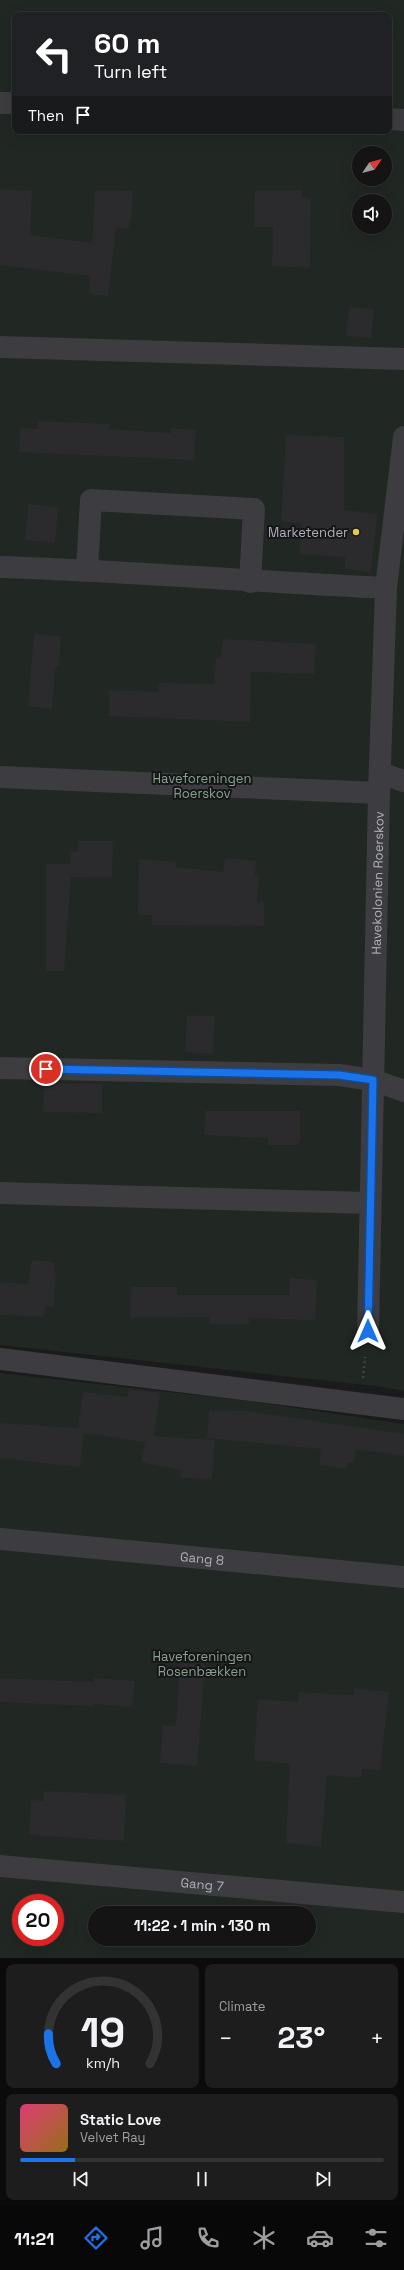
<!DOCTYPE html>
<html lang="en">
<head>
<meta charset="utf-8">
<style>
	:root { --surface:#141415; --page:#1d1d1e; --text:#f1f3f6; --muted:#9d9ea0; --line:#333334; --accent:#1a73e8 }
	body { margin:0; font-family:"Space Grotesk",sans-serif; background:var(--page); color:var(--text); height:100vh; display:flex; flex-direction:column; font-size:15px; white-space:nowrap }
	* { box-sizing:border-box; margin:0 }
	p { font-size:13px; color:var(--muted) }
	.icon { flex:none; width:22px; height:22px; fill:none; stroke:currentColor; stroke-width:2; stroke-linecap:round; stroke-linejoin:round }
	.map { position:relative; height:1958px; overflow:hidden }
	.panel { display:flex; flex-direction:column; gap:6px; padding:6px; background:#0b0b0c; flex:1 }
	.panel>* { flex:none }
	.top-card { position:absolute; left:12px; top:12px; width:380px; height:122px; border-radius:8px; box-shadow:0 4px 16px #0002,0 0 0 1px var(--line); background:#202124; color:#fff; overflow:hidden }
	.needle { width:26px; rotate:55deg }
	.fabs { position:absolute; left:352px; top:146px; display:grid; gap:8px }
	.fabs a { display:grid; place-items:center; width:40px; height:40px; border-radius:50%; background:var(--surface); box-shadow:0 4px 16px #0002,0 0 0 1px var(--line); font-size:20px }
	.speed { position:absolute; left:12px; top:1894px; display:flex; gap:8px; font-size:20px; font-weight:700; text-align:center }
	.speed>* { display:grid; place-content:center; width:52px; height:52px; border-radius:50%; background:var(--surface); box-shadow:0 4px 16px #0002,0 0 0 1px var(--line); line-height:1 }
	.speed .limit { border:6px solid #d22; background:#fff; color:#111 }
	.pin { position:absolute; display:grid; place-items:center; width:34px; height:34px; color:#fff; margin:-17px; border:2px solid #fff; border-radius:50%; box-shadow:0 1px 4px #0007 }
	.me { position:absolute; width:44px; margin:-22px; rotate:0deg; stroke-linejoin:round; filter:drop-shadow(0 0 3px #0008) }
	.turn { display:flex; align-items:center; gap:14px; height:84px; padding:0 16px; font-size:18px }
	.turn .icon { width:52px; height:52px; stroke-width:2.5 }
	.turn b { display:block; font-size:28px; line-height:34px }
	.then { display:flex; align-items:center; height:38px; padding:0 16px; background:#0003; gap:8px; font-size:15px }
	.big { font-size:30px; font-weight:800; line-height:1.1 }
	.panel .widget { flex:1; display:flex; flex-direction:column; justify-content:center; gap:6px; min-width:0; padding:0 14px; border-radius:8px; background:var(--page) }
	.panel .dial { align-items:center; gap:0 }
	.dial svg { height:104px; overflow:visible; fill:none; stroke:var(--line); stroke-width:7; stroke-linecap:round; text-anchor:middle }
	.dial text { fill:var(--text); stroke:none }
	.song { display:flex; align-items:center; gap:12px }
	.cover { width:48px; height:48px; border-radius:6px; background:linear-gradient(135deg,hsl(340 70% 55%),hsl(40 70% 35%)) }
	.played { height:4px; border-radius:2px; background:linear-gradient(90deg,var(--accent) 15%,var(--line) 15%) }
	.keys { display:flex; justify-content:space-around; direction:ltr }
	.heat { display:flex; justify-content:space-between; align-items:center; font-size:22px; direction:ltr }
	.panel .tiles { flex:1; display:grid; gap:6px; grid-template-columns:1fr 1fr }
	.widget:last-child { grid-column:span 2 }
	.trip { position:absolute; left:88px; top:1906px; width:228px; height:40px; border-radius:20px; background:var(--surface); box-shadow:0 4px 16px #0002,0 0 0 1px var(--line); font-weight:800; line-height:40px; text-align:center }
	.menu { display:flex; height:64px; justify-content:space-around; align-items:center; background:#080808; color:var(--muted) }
	.menu .icon { width:28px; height:28px }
	.menu .active { color:var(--accent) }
	.menu b { font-size:18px; color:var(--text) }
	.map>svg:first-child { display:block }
	.green { fill:#212723; fill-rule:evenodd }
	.building { fill:#2b2b2d }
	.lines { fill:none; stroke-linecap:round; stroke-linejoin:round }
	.path { stroke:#424248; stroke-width:2.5; stroke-dasharray:2 3; stroke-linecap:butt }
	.minor { stroke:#3c3c41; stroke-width:22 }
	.route-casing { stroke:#114b97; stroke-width:10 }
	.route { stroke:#1a73e8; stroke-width:7 }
	.poi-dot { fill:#e0cb4e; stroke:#161517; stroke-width:1.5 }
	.labels { text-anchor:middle; stroke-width:4; stroke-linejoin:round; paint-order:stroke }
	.poi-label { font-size:13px; fill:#aeb0ba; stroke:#161517; text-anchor:end }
	.park-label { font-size:13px; fill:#87a38f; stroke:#161517 }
	.street-label { font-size:13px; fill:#aeb0ba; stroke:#161517 }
</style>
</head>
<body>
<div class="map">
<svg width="404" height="1958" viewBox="0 0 404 1958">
	<rect width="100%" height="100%" fill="#1b1a1c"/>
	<g class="green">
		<path d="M0 0H404V1391L375 1386 0 1345ZM15 15H389V131H15ZM359 153H385V179H359ZM359 201H385V227H359Z"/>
		<path d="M0 1373 249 1401 404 1424V1958H0ZM21 1903H55V1937H21ZM95 1913H309V1939H95Z"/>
	</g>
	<g class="building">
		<path d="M0 189 32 191 30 235 92 243 95 190 133 191 131 222H129V228H116L108 296 89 294 90 276 0 265Z"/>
		<path d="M255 190H302V198H311L310 268 272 266 273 227H254Z"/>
		<path d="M349 307 374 309 371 338 346 336Z"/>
		<path d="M38 421 109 424V429L171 433V428L196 430 194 460 19 452 20 428 38 429Z"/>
		<path d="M286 435 344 437V510L377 514 371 572 345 569V557L300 554 301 523 281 522Z"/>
		<path d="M28 504 58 507 55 543 25 540Z"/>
		<path d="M34 634 61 636 59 667H55L52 709 28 706Z"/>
		<path d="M224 639 316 644 314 674 251 672 250 722 109 716V690L158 692 159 683 214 684 216 658H221L222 641Z"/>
		<path d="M78 841H113L112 878 71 877 64 971H46V864H70L71 851 78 852Z"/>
		<path d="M225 858 256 861 255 875 259 876 257 902H264V926L152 925V915H138L139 859 176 862V867L223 872Z"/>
		<path d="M187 1015 215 1016 213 1054 185 1052Z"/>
		<path d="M44 1083 102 1084V1113L43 1112Z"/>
		<path d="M205 1111H300V1140L298 1145H268V1138L204 1135Z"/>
		<path d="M32 1260 55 1262 54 1272H56L54 1307 45 1306 44 1317 0 1315V1282L28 1284Z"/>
		<path d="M290 1278 317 1280 315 1320 249 1318V1324H209V1317L130 1318 131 1287H177V1295H289Z"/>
		<path d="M129 1389 160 1393 154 1436 215 1440 212 1479 181 1478V1470L141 1462 145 1442 84 1433 80 1467 0 1458V1423L78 1428 83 1392 128 1397Z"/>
		<path d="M209 1410 246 1411 404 1434V1456L356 1449 354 1463 348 1462 347 1469 319 1465 321 1449 207 1438Z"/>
		<path d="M180 1663 205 1665 197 1766 160 1763 163 1725 176 1726Z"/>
		<path d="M0 1678 93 1682V1690L94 1678 135 1681 132 1707 94 1704V1706L0 1702Z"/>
		<path d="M354 1688 389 1692 380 1770 362 1769 361 1778 327 1775 321 1847 286 1843 290 1764 254 1760 258 1699 298 1702 299 1692 353 1695Z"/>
		<path d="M44 1791 126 1795 124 1841 29 1835 31 1800 43 1801Z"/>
	</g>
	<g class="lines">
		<path class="path" d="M363 1378 365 1357"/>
		<g class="minor">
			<path d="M0 103H15"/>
			<path d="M389 119 404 120"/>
			<path d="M0 347 404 359"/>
			<path d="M0 567C129 571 257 582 386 588"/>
			<path d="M87 570 91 500 254 509 250 582"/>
			<path d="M380 773 404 781"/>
			<path d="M0 777 379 793"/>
			<path d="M0 1068 339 1075 373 1080 404 1091"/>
			<path d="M0 1193 369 1203"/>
			<path id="s1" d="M368 1331 379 793 386 588 404 437"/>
			<path d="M0 1359 404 1409"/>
			<path id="s2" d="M0 1539 404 1577"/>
			<path id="s3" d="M0 1866 404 1902"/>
		</g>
	</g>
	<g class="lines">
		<g class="route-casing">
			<path id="route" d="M46 1069 339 1075 373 1080 368 1331"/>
		</g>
		<use href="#route" class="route"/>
	</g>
	<circle class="poi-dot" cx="356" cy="532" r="4"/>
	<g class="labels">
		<g class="poi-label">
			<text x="348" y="537">Marketender</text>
		</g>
		<g class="park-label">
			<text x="202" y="783">Haveforeningen<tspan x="202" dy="15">Roerskov</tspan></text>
			<text x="202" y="1661">Haveforeningen<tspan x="202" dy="15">Rosenbækken</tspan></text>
		</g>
		<g class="street-label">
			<text dy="5" stroke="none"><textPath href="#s1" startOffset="448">Havekolonien Roerskov</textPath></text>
			<text dy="5" stroke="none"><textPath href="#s2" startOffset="203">Gang 8</textPath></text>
			<text dy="5" stroke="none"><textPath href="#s3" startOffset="203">Gang 7</textPath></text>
		</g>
	</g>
</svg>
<div class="fabs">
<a><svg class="needle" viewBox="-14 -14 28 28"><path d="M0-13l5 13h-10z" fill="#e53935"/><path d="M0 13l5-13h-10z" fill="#9d9ea0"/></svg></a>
<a><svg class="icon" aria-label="sound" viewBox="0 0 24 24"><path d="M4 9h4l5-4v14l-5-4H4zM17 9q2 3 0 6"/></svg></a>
</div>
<div class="speed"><div class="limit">20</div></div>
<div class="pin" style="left:46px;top:1069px;background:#d93025"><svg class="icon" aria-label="arrive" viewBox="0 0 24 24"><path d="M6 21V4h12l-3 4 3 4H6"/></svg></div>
<svg class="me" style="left:368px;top:1331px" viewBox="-20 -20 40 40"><path d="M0-17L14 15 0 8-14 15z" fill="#1a73e8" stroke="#fff" stroke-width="4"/></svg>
<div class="trip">11:22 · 1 min · 130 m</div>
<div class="top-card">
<div class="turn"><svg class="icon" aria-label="left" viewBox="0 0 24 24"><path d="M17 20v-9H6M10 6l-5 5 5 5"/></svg><div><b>60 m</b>Turn left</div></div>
<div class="then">Then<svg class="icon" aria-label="arrive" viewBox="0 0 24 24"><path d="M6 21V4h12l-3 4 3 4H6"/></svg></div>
</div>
</div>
<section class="panel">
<div class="tiles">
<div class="widget dial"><svg viewBox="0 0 100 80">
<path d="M14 69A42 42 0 1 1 86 69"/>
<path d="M14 69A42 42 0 0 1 8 46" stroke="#1a73e8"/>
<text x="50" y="56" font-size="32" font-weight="700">19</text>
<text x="50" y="72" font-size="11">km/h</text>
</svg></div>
<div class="widget"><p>Climate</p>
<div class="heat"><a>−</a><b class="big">23°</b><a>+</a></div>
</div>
<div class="widget">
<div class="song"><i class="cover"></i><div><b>Static Love</b><p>Velvet Ray</p></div></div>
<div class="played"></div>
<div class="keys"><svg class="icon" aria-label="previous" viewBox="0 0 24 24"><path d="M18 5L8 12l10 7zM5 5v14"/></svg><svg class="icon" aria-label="pause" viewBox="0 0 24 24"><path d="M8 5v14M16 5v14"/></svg><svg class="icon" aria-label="next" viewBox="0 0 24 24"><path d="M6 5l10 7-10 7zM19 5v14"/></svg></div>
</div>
</div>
</section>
<nav class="menu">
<b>11:21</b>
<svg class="icon active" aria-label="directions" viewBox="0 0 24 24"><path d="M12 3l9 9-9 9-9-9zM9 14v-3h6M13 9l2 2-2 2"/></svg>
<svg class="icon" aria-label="music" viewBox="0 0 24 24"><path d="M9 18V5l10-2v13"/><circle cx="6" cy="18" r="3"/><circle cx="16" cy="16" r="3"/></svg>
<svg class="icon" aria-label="phone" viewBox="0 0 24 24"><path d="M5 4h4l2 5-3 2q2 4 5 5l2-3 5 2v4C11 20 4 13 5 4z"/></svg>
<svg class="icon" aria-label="climate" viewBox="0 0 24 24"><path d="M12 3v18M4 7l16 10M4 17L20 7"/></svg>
<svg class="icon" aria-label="car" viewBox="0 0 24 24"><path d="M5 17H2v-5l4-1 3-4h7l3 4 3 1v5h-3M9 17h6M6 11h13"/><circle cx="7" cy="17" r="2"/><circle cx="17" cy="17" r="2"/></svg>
<svg class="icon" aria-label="filters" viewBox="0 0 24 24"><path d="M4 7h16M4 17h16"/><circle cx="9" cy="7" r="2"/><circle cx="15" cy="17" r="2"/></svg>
</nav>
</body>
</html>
